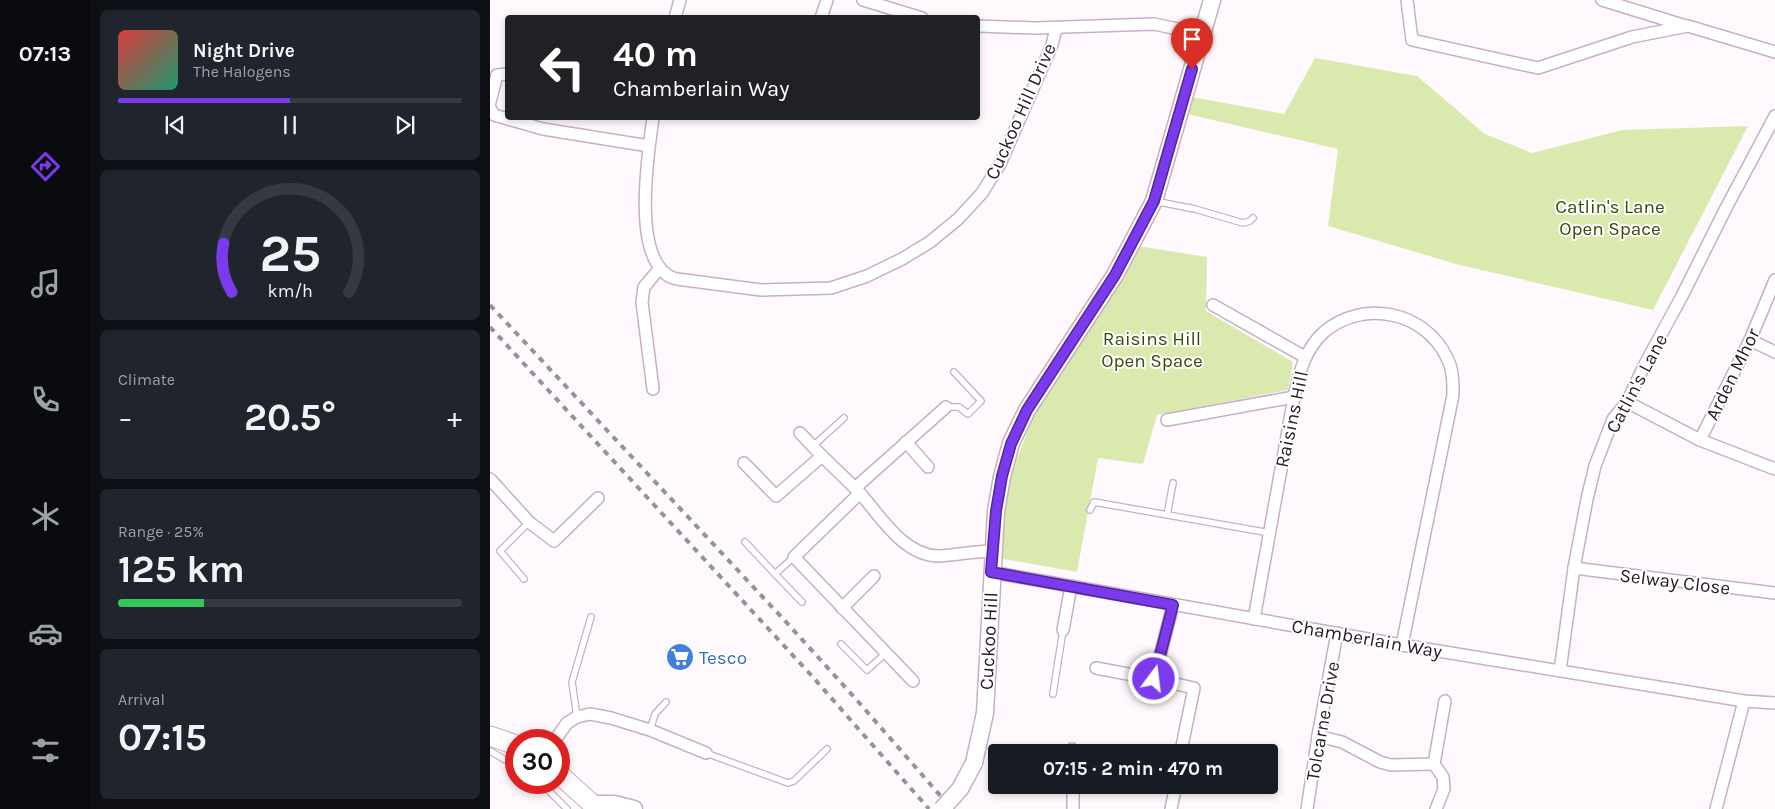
<!DOCTYPE html>
<html lang="en">
<head>
<meta charset="utf-8">
<style>
	:root { --surface:#171b24; --page:#20242c; --text:#f1f3f6; --muted:#9ea1a6; --line:#363941; --accent:#7c3aed }
	body { margin:0; font-family:Karla,sans-serif; background:var(--page); color:var(--text); height:100vh; display:flex; flex-direction:column; font-size:19px; white-space:nowrap }
	* { box-sizing:border-box; margin:0 }
	p { font-size:16px; color:var(--muted) }
	.icon { flex:none; width:28px; height:28px; fill:none; stroke:currentColor; stroke-width:2; stroke-linecap:round; stroke-linejoin:round }
	.map { position:relative; flex:1; overflow:hidden }
	.drawer { display:flex; flex-direction:column; gap:10px; padding:10px; background:#0d0f14; width:400px }
	.drawer>* { flex:none }
	.hud { position:absolute; left:15px; top:15px; width:475px; height:105px; border-radius:5px; box-shadow:0 2px 8px #0003; background:#202124; color:#fff; overflow:hidden }
	.speed { position:absolute; left:15px; top:729px; display:flex; gap:10px; font-size:25px; font-weight:700; text-align:center }
	.speed>* { display:grid; place-content:center; width:65px; height:65px; border-radius:50%; background:var(--surface); box-shadow:0 2px 8px #0003; line-height:1 }
	.speed .limit { border:8px solid #d22; background:#fff; color:#111 }
	.pin { position:absolute; display:grid; place-items:center; width:42px; height:42px; color:#fff; margin:-51px -21px; border-radius:50% 50% 50% 0; rotate:-45deg; box-shadow:0 0 5px #0007 }
	.pin .icon { rotate:45deg }
	.me { position:absolute; width:55px; margin:-28px; rotate:15deg; stroke-linejoin:round; filter:drop-shadow(0 0 4px #0008) }
	.turn { display:flex; align-items:center; gap:18px; height:105px; padding:0 25px; font-size:22px }
	.turn .icon { width:65px; height:65px; stroke-width:2.5 }
	.turn b { display:block; font-size:35px; line-height:42px }
	.big { font-size:38px; font-weight:700; line-height:1.1 }
	.drawer .tile { flex:1; display:flex; flex-direction:column; justify-content:center; gap:8px; min-width:0; padding:0 18px; border-radius:8px; background:var(--page) }
	.drawer .dial { align-items:center; gap:0 }
	.dial svg { height:130px; overflow:visible; fill:none; stroke:var(--line); stroke-width:7; stroke-linecap:round; text-anchor:middle }
	.dial text { fill:var(--text); stroke:none }
	.song { display:flex; align-items:center; gap:15px }
	.cover { width:60px; height:60px; border-radius:8px; background:linear-gradient(135deg,hsl(0 70% 55%),hsl(160 70% 35%)) }
	.played { height:5px; border-radius:2px; background:linear-gradient(90deg,var(--accent) 50%,var(--line) 50%) }
	.keys { display:flex; justify-content:space-around; direction:ltr }
	.heat { display:flex; justify-content:space-between; align-items:center; font-size:28px; direction:ltr }
	.charge { height:8px; border-radius:4px; background:linear-gradient(90deg,#34c759 25%,var(--line) 0) }
	.trip { position:absolute; left:498px; top:744px; width:290px; height:50px; border-radius:5px; background:var(--surface); box-shadow:0 2px 8px #0003; font-weight:700; line-height:50px; text-align:center }
	main { display:flex; flex:1; min-height:0 }
	.tabs { display:flex; flex-direction:column; width:90px; justify-content:space-around; align-items:center; background:#090b0e; color:var(--muted) }
	.tabs .icon { width:35px; height:35px }
	.tabs .selected { color:var(--accent) }
	.tabs b { font-size:22px; color:var(--text) }
	.map>svg:first-child { display:block }
	.green { fill:#daeaaf }
	.lines { fill:none; stroke-linecap:round; stroke-linejoin:round }
	.service-casing { stroke:#c8aec6; stroke-width:8 }
	.minor-casing { stroke:#c8aec6; stroke-width:14 }
	.secondary-casing { stroke:#c8aec6; stroke-width:19 }
	.primary-casing { stroke:#c8aec6; stroke-width:21 }
	.service { stroke:#fff; stroke-width:5.5 }
	.minor { stroke:#fff; stroke-width:11 }
	.secondary { stroke:#fff; stroke-width:16 }
	.primary { stroke:#fff; stroke-width:19 }
	.rail { stroke:#999198; stroke-width:4; stroke-dasharray:6 6; stroke-linecap:butt }
	.secondary-bridge-casing { stroke:#c8aec6; stroke-width:19; stroke-linecap:butt }
	.secondary-bridge { stroke:#fff; stroke-width:16 }
	.route-casing { stroke:#51269a; stroke-width:12 }
	.route { stroke:#7c3aed; stroke-width:9 }
	.labels { text-anchor:middle; stroke-width:4; stroke-linejoin:round; paint-order:stroke }
	.street-label { font-size:19px; fill:#251b24; stroke:#fff }
	.park-label { font-size:19px; fill:#3c4809; stroke:#fff }
	.shop-label { font-size:19px; fill:#366cbe; stroke:#fff; text-anchor:start }
</style>
</head>
<body>
<main>
<nav class="tabs">
<b>07:13</b>
<svg class="icon selected" aria-label="directions" viewBox="0 0 24 24"><path d="M12 3l9 9-9 9-9-9zM9 14v-3h6M13 9l2 2-2 2"/></svg>
<svg class="icon" aria-label="music" viewBox="0 0 24 24"><path d="M9 18V5l10-2v13"/><circle cx="6" cy="18" r="3"/><circle cx="16" cy="16" r="3"/></svg>
<svg class="icon" aria-label="phone" viewBox="0 0 24 24"><path d="M5 4h4l2 5-3 2q2 4 5 5l2-3 5 2v4C11 20 4 13 5 4z"/></svg>
<svg class="icon" aria-label="climate" viewBox="0 0 24 24"><path d="M12 3v18M4 7l16 10M4 17L20 7"/></svg>
<svg class="icon" aria-label="car" viewBox="0 0 24 24"><path d="M5 17H2v-5l4-1 3-4h7l3 4 3 1v5h-3M9 17h6M6 11h13"/><circle cx="7" cy="17" r="2"/><circle cx="17" cy="17" r="2"/></svg>
<svg class="icon" aria-label="filters" viewBox="0 0 24 24"><path d="M4 7h16M4 17h16"/><circle cx="9" cy="7" r="2"/><circle cx="15" cy="17" r="2"/></svg>
</nav>
<section class="drawer">
<div class="tile">
<div class="song"><i class="cover"></i><div><b>Night Drive</b><p>The Halogens</p></div></div>
<div class="played"></div>
<div class="keys"><svg class="icon" aria-label="previous" viewBox="0 0 24 24"><path d="M18 5L8 12l10 7zM5 5v14"/></svg><svg class="icon" aria-label="pause" viewBox="0 0 24 24"><path d="M8 5v14M16 5v14"/></svg><svg class="icon" aria-label="next" viewBox="0 0 24 24"><path d="M6 5l10 7-10 7zM19 5v14"/></svg></div>
</div>
<div class="tile dial"><svg viewBox="0 0 100 80">
<path d="M14 69A42 42 0 1 1 86 69"/>
<path d="M14 69A42 42 0 0 1 9 39" stroke="#7c3aed"/>
<text x="50" y="56" font-size="32" font-weight="700">25</text>
<text x="50" y="72" font-size="11">km/h</text>
</svg></div>
<div class="tile"><p>Climate</p>
<div class="heat"><a>−</a><b class="big">20.5°</b><a>+</a></div>
</div>
<div class="tile"><p>Range · 25%</p><b class="big">125 km</b><div class="charge"></div></div>
<div class="tile"><p>Arrival</p><b class="big">07:15</b></div>
</section>
<div class="map">
<svg width="1285" height="809" viewBox="0 0 1285 809">
	<rect width="100%" height="100%" fill="#fff9fe"/>
	<g class="green">
		<path d="M825 58 927 76 995 134 1042 153 1132 130 1258 126 1163 310 966 264 838 226 848 149 697 114 702 97 794 114Z"/>
		<path d="M648 246 717 257 716 311 803 362 798 390 667 415 653 464 608 458 587 572 509 558 519 479 546 410Z"/>
	</g>
	<g class="lines">
		<g class="service-casing">
			<g id="service">
				<path d="M664 201 705 209 753 223 760 221 763 218"/>
				<path d="M456 407H469L478 414 491 401 464 372"/>
				<path d="M323 446 354 418"/>
				<path d="M600 510 604 502 780 533"/>
				<path d="M677 515 683 483"/>
				<path d="M255 542 285 574"/>
				<path d="M304 557 285 574 312 602"/>
				<path d="M34 579 10 551 39 522"/>
				<path d="M351 644 377 670 396 653"/>
				<path d="M563 694 573 630"/>
				<path d="M87 717 82 682 101 617"/>
				<path d="M160 730 165 714 176 702"/>
				<path d="M0 751 26 766"/>
				<path d="M216 753 298 783 304 781 337 749"/>
				<path d="M50 782 77 809"/>
			</g>
		</g>
		<g class="minor-casing">
			<g id="minor">
				<path d="M373 0 432 18"/>
				<path d="M917 0 922 40 1048 68 1142 37 1198 26 1285 52"/>
				<path d="M1112 0 1196 26"/>
				<path d="M185 18 190 0"/>
				<path d="M331 18 337 0"/>
				<path d="M488 26 545 28 664 24 712 34"/>
				<path d="M0 102 7 75 18 74"/>
				<path d="M0 108 4 115 53 129 159 146"/>
				<path d="M163 118C158 154 143 249 176 274 179 277 183 278 187 279L271 290 341 288 377 276 412 259 440 242 468 219 492 193 510 164 562 45 566 28"/>
				<path d="M723 305 815 357"/>
				<path d="M1260 340 1285 352"/>
				<path d="M163 389 152 302 154 287 170 268"/>
				<path d="M1137 402 1210 440 1285 469"/>
				<path d="M677 420 804 397"/>
				<path d="M310 433 332 456"/>
				<path d="M1210 440 1260 340 1285 280"/>
				<path d="M416 442 438 467"/>
				<path d="M254 463 286 496 332 456 365 488"/>
				<path d="M0 479 39 522 64 541 108 498"/>
				<path d="M369 492 365 488 456 407"/>
				<path d="M1084 568 1285 593"/>
				<path d="M501 572 912 645 1254 701 1285 703"/>
				<path d="M683 605 664 679 704 688 692 746"/>
				<path d="M352 608 384 576"/>
				<path d="M764 619 804 397C809 373 815 349 834 332 873 299 935 311 957 358 963 369 963 382 963 395L912 645"/>
				<path d="M573 630 581 586"/>
				<path d="M606 668 664 679"/>
				<path d="M1070 671 1084 568 1097 499 1105 466 1123 419 1137 402 1155 364 1192 296 1236 208 1285 116"/>
				<path d="M423 681 304 557 370 493C390 516 414 556 449 556 467 555 485 551 503 551"/>
				<path d="M828 736 852 742 890 762 901 765 944 764 955 701"/>
				<path d="M65 740 77 723 87 717 100 714 121 718 160 730 216 753"/>
				<path d="M582 749V752"/>
				<path d="M944 764 953 777 954 789 946 809"/>
				<path d="M583 785V809"/>
				<path d="M681 809 686 785"/>
				<path d="M817 809 828 736 847 633"/>
				<path d="M1226 809 1254 701"/>
			</g>
		</g>
		<g class="secondary-casing">
			<g id="secondary">
				<path d="M484 763 495 713 506 511 512 477 521 443 537 410 625 275 664 201 722 0"/>
				<path d="M102 804H124L144 809"/>
			</g>
		</g>
		<g class="primary-casing">
			<g id="primary">
				<path d="M0 736 26 745"/>
				<path d="M69 774 102 804 104 809"/>
			</g>
		</g>
		<use href="#service" class="service"/>
		<use href="#minor" class="minor"/>
		<use href="#secondary" class="secondary"/>
		<use href="#primary" class="primary"/>
		<g class="rail">
			<path d="M0 305 297 623 365 698 462 809"/>
			<path d="M0 327 321 675 439 809"/>
		</g>
		<g class="secondary-bridge-casing">
			<path id="secondary-bridge" d="M452 809 470 789 484 763"/>
		</g>
		<use href="#secondary-bridge" class="secondary-bridge"/>
	</g>
	<g class="lines">
		<g class="route-casing">
			<path id="route" d="M664 679 683 605 501 572 506 511 512 476 521 444 537 410 625 275 664 201 702 69"/>
		</g>
		<use href="#route" class="route"/>
	</g>
	<defs>
		<g id="supermarket-disc" transform="scale(1.4375)"><circle r="9.5" fill="#3f7fe0" stroke="#fff"/><path d="M-6-5.5h2.5l.6 2H6L4.5 2H-2.5L-4.4-4H-6ZM-1.5 3.2a1.3 1.3 0 1 0 .1 0ZM3 3.2a1.3 1.3 0 1 0 .1 0Z" fill="#fff"/></g>
	</defs>
	<g fill-rule="evenodd">
		<use href="#supermarket-disc" x="190" y="657"/>
	</g>
	<g class="labels">
		<g class="street-label">
			<text transform="translate(530 111) rotate(-66)" y="7">Cuckoo Hill Drive</text>
			<text transform="translate(1242 374) rotate(-64)" y="7">Arden Mhor</text>
			<text transform="translate(1146 383) rotate(-62)" y="7">Catlin's Lane</text>
			<text transform="translate(801 419) rotate(-78)" y="7">Raisins Hill</text>
			<text transform="translate(1185 581) rotate(7)" y="7">Selway Close</text>
			<text transform="translate(877 638) rotate(10)" y="7">Chamberlain Way</text>
			<text transform="translate(498 641) rotate(-87)" y="7">Cuckoo Hill</text>
			<text transform="translate(832 721) rotate(-80)" y="7">Tolcarne Drive</text>
		</g>
		<g class="park-label">
			<text x="1120" y="213">Catlin's Lane<tspan x="1120" dy="22">Open Space</tspan></text>
			<text x="662" y="345">Raisins Hill<tspan x="662" dy="22">Open Space</tspan></text>
		</g>
		<g class="shop-label">
			<text x="209" y="664">Tesco</text>
		</g>
	</g>
</svg>
<div class="speed"><div class="limit">30</div></div>
<div class="pin" style="left:702px;top:69px;background:#d93025"><svg class="icon" aria-label="arrive" viewBox="0 0 24 24"><path d="M6 21V4h12l-3 4 3 4H6"/></svg></div>
<svg class="me" style="left:664px;top:679px" viewBox="-20 -20 40 40"><circle r="17" fill="#7c3aed" stroke="#fff" stroke-width="3"/><path d="M0-11L8 9 0 5-8 9z" fill="#fff"/></svg>
<div class="trip">07:15 · 2 min · 470 m</div>
<div class="hud">
<div class="turn"><svg class="icon" aria-label="left" viewBox="0 0 24 24"><path d="M17 20v-9H6M10 6l-5 5 5 5"/></svg><div><b>40 m</b>Chamberlain Way</div></div>
</div>
</div>
</main>
</body>
</html>
